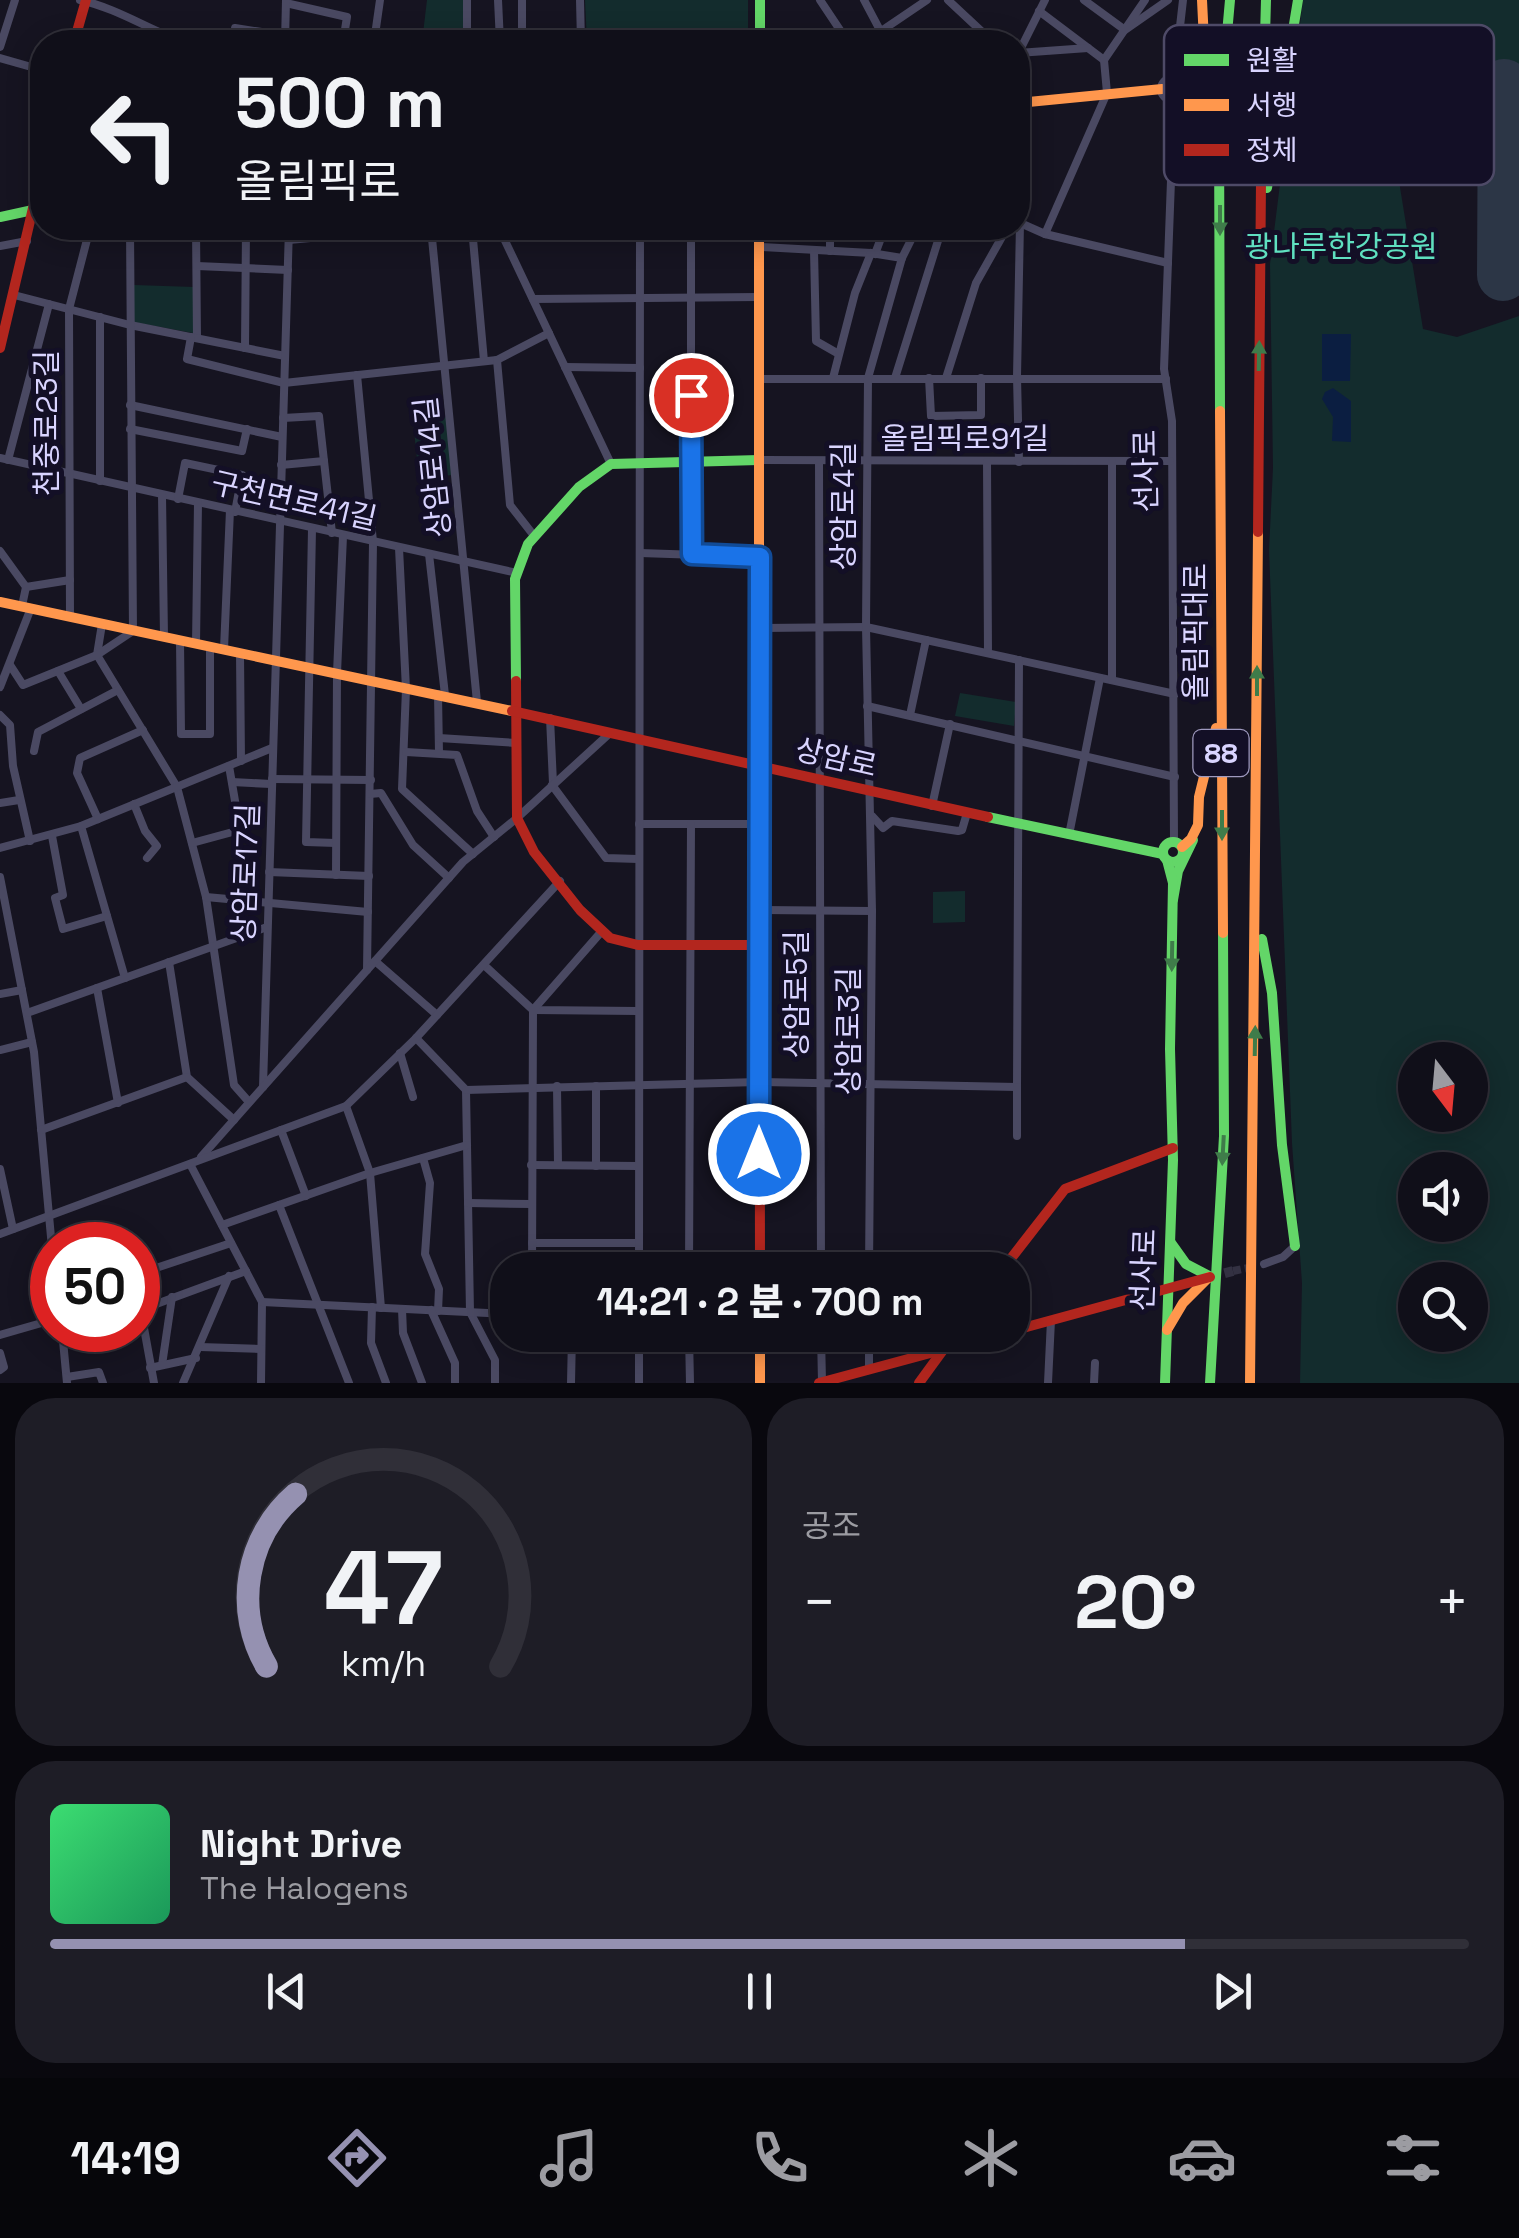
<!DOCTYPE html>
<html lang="ko">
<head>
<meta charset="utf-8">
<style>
	:root { --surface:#100f19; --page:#1e1d26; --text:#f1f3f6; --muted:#9c9ca2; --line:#302f38; --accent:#9591b1 }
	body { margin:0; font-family:"Space Grotesk","Noto Sans KR",sans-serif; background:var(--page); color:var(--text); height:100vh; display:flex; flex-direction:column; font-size:38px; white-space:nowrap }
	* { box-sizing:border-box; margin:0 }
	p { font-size:32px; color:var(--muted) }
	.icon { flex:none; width:55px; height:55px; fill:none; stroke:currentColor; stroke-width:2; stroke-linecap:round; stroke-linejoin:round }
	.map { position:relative; height:1383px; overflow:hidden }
	.sheet { display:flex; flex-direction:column; gap:15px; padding:15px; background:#09080e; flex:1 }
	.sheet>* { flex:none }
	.hud { position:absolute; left:30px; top:30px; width:1000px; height:210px; border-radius:40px; box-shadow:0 5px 25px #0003,0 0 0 2px var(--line); background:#100f19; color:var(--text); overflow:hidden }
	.needle { width:65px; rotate:164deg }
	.controls { position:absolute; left:1398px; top:1042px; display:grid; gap:20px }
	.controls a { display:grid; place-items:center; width:90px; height:90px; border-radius:50%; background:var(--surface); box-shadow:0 5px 25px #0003,0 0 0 2px var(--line); font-size:50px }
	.speed { position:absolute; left:30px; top:1222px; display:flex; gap:20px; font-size:50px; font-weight:700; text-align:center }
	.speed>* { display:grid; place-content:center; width:130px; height:130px; border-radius:50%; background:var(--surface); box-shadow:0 5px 25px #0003,0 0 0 2px var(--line); line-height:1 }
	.speed .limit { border:15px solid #d22; background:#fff; color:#111 }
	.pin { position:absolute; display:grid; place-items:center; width:85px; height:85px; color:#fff; margin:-42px; border:5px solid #fff; border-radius:50%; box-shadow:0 2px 10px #0007 }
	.me { position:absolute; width:110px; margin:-55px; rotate:0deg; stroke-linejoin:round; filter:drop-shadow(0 0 8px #0008) }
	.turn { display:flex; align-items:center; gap:35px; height:210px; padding:0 40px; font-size:45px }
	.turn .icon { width:130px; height:130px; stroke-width:2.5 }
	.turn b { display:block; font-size:70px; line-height:85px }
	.big { font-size:75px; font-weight:800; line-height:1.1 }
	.sheet .card { flex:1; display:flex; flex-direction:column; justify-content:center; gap:15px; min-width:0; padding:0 35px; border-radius:40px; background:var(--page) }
	.sheet .dial { align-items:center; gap:0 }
	.dial svg { height:260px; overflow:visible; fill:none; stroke:var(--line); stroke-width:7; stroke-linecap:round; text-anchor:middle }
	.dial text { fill:var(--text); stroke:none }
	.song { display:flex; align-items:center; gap:30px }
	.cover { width:120px; height:120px; border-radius:15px; background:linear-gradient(135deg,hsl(140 70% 55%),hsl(150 70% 35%)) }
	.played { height:10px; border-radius:5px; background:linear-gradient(90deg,var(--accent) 80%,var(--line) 80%) }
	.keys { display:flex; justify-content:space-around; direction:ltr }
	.heat { display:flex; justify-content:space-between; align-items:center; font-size:55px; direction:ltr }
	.sheet .tiles { flex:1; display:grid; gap:15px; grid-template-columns:1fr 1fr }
	.card:last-child { grid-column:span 2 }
	.trip { position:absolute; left:490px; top:1252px; width:540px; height:100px; border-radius:40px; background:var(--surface); box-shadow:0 5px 25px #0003,0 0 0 2px var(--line); font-weight:800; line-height:100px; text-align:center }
	.tabs { display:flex; height:160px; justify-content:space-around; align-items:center; background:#06060a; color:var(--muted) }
	.tabs .icon { width:70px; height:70px }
	.tabs .active { color:var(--accent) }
	.tabs b { font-size:45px; color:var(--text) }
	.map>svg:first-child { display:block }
	.green { fill:#132c2d; fill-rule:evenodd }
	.water { fill:#0b1e41 }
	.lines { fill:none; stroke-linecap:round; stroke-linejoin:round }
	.runway { stroke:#2c3646; stroke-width:52 }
	.street-tunnel { stroke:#333142; stroke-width:8; stroke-dasharray:8 4; stroke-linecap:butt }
	.secondary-tunnel { stroke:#333142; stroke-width:10; stroke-dasharray:10 5; stroke-linecap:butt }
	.street { stroke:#4a4962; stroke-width:8 }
	.fast { stroke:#63d668; stroke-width:10 }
	.slow { stroke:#ff974d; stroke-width:10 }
	.jam { stroke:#b3261e; stroke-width:10 }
	.oneway { fill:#3f7c4a }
	.route-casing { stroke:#114b97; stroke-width:25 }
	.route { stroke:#1a73e8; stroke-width:18 }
	.labels { text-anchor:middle; stroke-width:10; stroke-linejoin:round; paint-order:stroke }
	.shield { fill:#130f26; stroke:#9e99be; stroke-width:2.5 }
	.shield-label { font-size:28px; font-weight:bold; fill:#d9d4ff }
	.park-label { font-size:30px; fill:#5fe0c0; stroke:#130f26 }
	.street-label { font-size:30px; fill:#d9d4ff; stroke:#130f26 }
	.key { fill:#130f26; stroke:#4e4a67; stroke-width:2.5 }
	.key-label { font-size:28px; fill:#d9d4ff }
</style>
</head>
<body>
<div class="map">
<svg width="1519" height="1383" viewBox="0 0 1519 1383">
	<rect width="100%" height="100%" fill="#161421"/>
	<g class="green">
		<path d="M427 0H464V42H422Z"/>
		<path d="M585 0H748V42H587Z"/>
		<path d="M1303 0H1519V78L1399 76 1398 175 1423 329 1457 337 1519 316V1383H1300L1302 1283 1292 1143 1269 550 1273 468 1270 264ZM1415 1060H1470V1115H1415ZM1415 1170H1470V1225H1415ZM1415 1280H1470V1335H1415Z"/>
		<path d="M134 285 194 287 193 333 133 322Z"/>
		<path d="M447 417 453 475 419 478 413 421Z"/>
		<path d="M960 693 1016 702 1014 726 955 716Z"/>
		<path d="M965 891V922L933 923V892Z"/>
	</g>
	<g class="water">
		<path d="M1322 334H1351L1350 381H1322Z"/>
		<path d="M1333 388 1351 401V442L1332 441 1333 417 1322 399 1325 392Z"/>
	</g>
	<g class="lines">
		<path class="runway" d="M1503 275 1504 85"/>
		<g class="street-tunnel">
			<path d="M1220 89 1286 91"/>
			<path d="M1233 1271 1253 1267"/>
		</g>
		<path class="secondary-tunnel" d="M1210 1277 1233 1271"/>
		<g class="street">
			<path d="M80 0C116 8 148 29 183 42"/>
			<path d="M498 0 500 42"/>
			<path d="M522 0V42"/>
			<path d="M580 0 581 42"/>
			<path d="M820 0 848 42"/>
			<path d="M864 0 882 34 883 42"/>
			<path d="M948 0 993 42"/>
			<path d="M1084 0 1125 30 1168 0"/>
			<path d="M286 3 347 17 343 42"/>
			<path d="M1039 11 1104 60"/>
			<path d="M235 28 327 42"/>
			<path d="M285 42 286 0"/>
			<path d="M374 42 380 0"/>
			<path d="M467 42V0"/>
			<path d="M865 42 927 0"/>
			<path d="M0 47 15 0"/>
			<path d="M1018 53 1088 48"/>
			<path d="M1018 54 1045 0"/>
			<path d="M0 58 42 70"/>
			<circle cx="1172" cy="89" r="11"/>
			<path d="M1174 79 1183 0"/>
			<path d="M1288 91 1310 90"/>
			<path d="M1174 100 1164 369 1172 421 1174 842"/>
			<path d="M1018 222 1045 234 1168 263"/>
			<path d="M196 228 197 338"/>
			<path d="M431 228 477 702"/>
			<path d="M472 228 484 361"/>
			<path d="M499 228 611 464"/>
			<path d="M89 231 191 228"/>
			<path d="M1045 234 1107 93 1104 60 1145 0"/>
			<path d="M289 240 418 228"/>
			<path d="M0 246 27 241"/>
			<path d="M760 247 871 253 902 258"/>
			<path d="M814 250 816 341 837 353"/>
			<path d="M830 251V228"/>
			<path d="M875 254 881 238 894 228"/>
			<path d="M197 266 288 270"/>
			<path d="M14 295 130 325 285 356"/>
			<path d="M533 299 759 297"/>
			<path d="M191 337 187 359 284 383 497 360 549 333"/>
			<path d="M245 348 246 228"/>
			<path d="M497 360 510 505 535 537"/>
			<path d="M565 367 640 368"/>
			<path d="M357 375 373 542 367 970"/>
			<path d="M833 378 855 293 871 253"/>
			<path d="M895 378 942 228"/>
			<path d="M929 378 931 416 981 415V378"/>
			<path d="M946 378 976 283 1007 228"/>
			<path d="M759 379H1166"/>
			<path d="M130 405 282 437"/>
			<path d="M283 418 319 416 332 533"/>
			<path d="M130 429 242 451 247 429"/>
			<path d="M0 458 517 573"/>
			<path d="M8 460 49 304"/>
			<path d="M759 460 1170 461"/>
			<path d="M819 462 821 1270"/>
			<path d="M987 462 988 653"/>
			<path d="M1019 462 1017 377 1020 223"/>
			<path d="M281 465 324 461"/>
			<path d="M100 481V317"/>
			<path d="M162 495 164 637"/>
			<path d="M178 499 185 463 242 475 235 512"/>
			<path d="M312 529 306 842 336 843"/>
			<path d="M399 548 406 689 402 789 473 854"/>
			<path d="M0 551 26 587 22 606"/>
			<path d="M640 553 759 557"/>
			<path d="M429 554 445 695"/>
			<path d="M691 555V228"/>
			<path d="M26 587 70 580"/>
			<path d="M70 616 69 309 90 228"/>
			<path d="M102 624 97 655 177 787 206 897 234 1085 249 1102"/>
			<path d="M759 628 866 627 1175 694"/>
			<path d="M180 640 181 734H210V647"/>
			<path d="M196 644 198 503"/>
			<path d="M224 649 230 510"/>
			<path d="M240 653 241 761"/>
			<path d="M10 665 23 685 97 655 133 631 130 228"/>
			<path d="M58 671 81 709"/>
			<path d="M1112 680V461"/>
			<path d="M0 687 31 608"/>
			<path d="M438 694 439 753"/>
			<path d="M867 706 1175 777"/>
			<path d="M0 715 10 725 13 766 30 841"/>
			<path d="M910 715 926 640"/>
			<path d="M550 718 553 783"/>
			<path d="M439 738 516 743"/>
			<path d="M34 751 38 732 118 690"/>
			<path d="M406 752 457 755 477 811 494 837"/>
			<path d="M272 779 371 780"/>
			<path d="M232 782 271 784"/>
			<path d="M552 785 606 858 638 859"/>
			<path d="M370 794 381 793 413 845 449 878"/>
			<path d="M0 803 19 800"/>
			<path d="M134 804 145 831 157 846 147 858"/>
			<path d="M932 806 950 724"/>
			<path d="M872 816 883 828 892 821 958 831 962 830 967 813"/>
			<path d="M98 819 77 773 80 758 143 730"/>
			<path d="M639 824H759"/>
			<path d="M81 826 125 978"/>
			<path d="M1069 835 1100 678"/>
			<path d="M52 836 63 895 55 898 63 929 107 916"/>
			<path d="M192 843 240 830 229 766"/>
			<path d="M0 848 81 826 272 748"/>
			<path d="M269 872 369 876"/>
			<path d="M336 875 337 673 343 536"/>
			<path d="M0 877 34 1052 52 1248"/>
			<path d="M206 897 368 912"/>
			<path d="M759 910 872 911"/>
			<path d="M375 961 437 1015"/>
			<path d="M169 962 187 1077 234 1120"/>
			<path d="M484 965 533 1010 638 1011"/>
			<path d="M97 988 118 1103"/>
			<path d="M0 994 22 990"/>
			<path d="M27 1013 267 927"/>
			<path d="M416 1038 466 1090 470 1312 495 1360V1383"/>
			<path d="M0 1050 32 1042"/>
			<path d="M400 1053 413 1097"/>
			<path d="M557 1086 558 1165"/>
			<path d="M596 1086V1166"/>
			<path d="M263 1087 289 228"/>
			<path d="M466 1090 758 1082 1017 1087 1019 660"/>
			<path d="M346 1106 370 1173 381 1308"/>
			<path d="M41 1130 187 1077"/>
			<path d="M281 1130 306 1196"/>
			<path d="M1017 1136V1087"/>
			<path d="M201 1157 463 862 517 818 610 733"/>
			<path d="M423 1158 430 1183 425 1254 439 1289 438 1311"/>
			<path d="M190 1164 262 1302 261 1383"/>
			<path d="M531 1165 638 1166"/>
			<path d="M0 1169 13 1229"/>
			<path d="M468 1203 531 1204"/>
			<path d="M279 1205 349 1383"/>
			<path d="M222 1225 370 1173 467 1145"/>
			<path d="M0 1234 346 1106 416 1038 560 881"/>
			<path d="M532 1243H639"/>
			<path d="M760 1261 869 1263"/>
			<path d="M1264 1264 1283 1257 1295 1246"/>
			<path d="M532 1270 533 1010 602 931"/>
			<path d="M639 1270 640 228"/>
			<path d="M689 1270 691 824"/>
			<path d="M869 1270 872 911 866 627 868 378 902 258 917 228"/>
			<path d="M138 1274 231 1243"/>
			<path d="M138 1295 154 1383"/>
			<path d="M262 1302 508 1314"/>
			<path d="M372 1307 371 1343 386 1383"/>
			<path d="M402 1309 403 1333 422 1383"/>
			<path d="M140 1310 246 1271"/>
			<path d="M431 1310 455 1363V1383"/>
			<path d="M62 1330 67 1383"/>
			<path d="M0 1335 52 1320"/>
			<path d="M639 1335V1383"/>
			<path d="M689 1335 690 1383"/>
			<path d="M821 1335 822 1382"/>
			<path d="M869 1335V1370"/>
			<path d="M200 1347 261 1349"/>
			<path d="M0 1353 4 1367 0 1370"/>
			<path d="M162 1365 172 1297"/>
			<path d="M150 1368 196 1358"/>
			<path d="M67 1377 99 1372 103 1383"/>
			<path d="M183 1383 229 1276"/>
			<path d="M571 1383 572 1335"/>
			<path d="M1048 1383 1051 1320"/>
			<path d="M1094 1383 1095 1363"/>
		</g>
		<g class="fast">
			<path d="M760 0V42"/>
			<path d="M1261 181 1266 0"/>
			<path d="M1267 188 1298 0"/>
			<path d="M0 217 42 208"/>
			<path d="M1220 411 1219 123 1230 0"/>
			<path d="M516 681 515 579 528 544 579 487 611 464 759 460"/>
			<path d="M988 817 1163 854"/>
			<circle cx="1173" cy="852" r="10"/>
			<path d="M1173 900 1178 871 1193 840"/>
			<path d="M1262 939 1272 993 1282 1145 1295 1246"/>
			<path d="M1171 1243 1186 1264 1209 1276"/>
			<path d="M1165 1383 1173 1160 1170 1049 1173 883 1167 860"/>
			<path d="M1210 1383 1224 1136 1223 933"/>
		</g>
		<g class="slow">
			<path d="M1202 0 1206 82 1218 117"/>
			<path d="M1018 103 1162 89"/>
			<path d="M759 228V646"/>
			<path d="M1220 411 1223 933"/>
			<path d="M0 602 512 711"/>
			<path d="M1182 847 1191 839 1198 825 1199 797 1216 728"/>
			<path d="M1167 1330 1183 1303 1209 1277"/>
			<path d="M760 1335V1383"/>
			<path d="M1250 1383 1258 532"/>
		</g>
		<g class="jam">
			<path d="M74 42 86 0"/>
			<path d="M0 348 42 170"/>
			<path d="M1258 532 1261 181"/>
			<path d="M759 646 760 1270"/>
			<path d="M516 681 517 818 534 852 580 910 610 938 638 945H759"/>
			<path d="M512 711 988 817"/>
			<path d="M1002 1270 1065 1189 1173 1148"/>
			<path d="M1012 1331 1210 1277"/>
			<path d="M819 1383 997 1335"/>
			<path d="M919 1383 954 1335"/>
		</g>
	</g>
	<defs><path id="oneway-solid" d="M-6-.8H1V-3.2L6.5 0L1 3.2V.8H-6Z" transform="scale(2.5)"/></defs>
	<g class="oneway">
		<use href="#oneway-solid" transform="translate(1220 220) rotate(90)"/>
		<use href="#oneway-solid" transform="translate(1259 356) rotate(-89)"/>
		<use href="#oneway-solid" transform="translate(1257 681) rotate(-90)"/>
		<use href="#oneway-solid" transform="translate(1222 825) rotate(90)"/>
		<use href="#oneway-solid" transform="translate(1172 956) rotate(91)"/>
		<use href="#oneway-solid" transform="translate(1255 1041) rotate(-89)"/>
		<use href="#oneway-solid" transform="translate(1223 1150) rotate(93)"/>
	</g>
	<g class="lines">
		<g class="route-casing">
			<path id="route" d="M691 395 692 554 760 557 759 1154"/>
		</g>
		<use href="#route" class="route"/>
	</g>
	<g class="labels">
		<rect class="shield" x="1193.5" y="730" width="55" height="46" rx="8"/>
		<g class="shield-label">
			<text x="1221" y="763">88</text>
		</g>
		<g class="park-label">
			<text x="1341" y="257">광나루한강공원</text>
		</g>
		<g class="street-label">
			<text transform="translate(47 423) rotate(-90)" y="10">천중로23길</text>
			<text x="965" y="449">올림픽로91길</text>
			<text transform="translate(433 467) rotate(-96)" y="10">상암로14길</text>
			<text transform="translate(1146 471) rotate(-91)" y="10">선사로</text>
			<text transform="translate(294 501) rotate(13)" y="10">구천면로41길</text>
			<text transform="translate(844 506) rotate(-90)" y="10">상암로4길</text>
			<text transform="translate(1196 632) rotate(-90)" y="10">올림픽대로</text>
			<text transform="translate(836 758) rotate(13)" y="10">상암로</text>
			<text transform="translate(246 873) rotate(-88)" y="10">상암로17길</text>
			<text transform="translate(797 994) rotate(-90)" y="10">상암로5길</text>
			<text transform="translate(849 1031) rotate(-90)" y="10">상암로3길</text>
			<text transform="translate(1144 1270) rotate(-88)" y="10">선사로</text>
		</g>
	</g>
	<rect x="1164" y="25" width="330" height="160" rx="15" class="key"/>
	<rect x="1184" y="54" width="45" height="12" fill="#63d668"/>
	<rect x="1184" y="99" width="45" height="12" fill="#ff974d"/>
	<rect x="1184" y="144" width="45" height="12" fill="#b3261e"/>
	<g class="key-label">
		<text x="1246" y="70">원활</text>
		<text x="1246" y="115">서행</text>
		<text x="1246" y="160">정체</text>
	</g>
</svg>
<div class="controls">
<a><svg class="needle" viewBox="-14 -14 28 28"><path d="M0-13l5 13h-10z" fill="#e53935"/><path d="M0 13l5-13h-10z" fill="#9c9ca2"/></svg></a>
<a><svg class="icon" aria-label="sound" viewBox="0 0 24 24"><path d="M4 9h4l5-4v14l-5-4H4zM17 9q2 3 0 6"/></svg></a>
<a><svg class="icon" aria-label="search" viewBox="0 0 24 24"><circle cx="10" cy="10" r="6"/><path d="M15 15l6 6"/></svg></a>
</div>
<div class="speed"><div class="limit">50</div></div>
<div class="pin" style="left:691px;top:395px;background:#d93025"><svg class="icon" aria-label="arrive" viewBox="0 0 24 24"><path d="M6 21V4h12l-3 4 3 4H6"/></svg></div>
<svg class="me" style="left:759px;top:1154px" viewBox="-20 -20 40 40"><circle r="17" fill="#1a73e8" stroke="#fff" stroke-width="3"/><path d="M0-11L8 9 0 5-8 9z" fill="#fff"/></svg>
<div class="trip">14:21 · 2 분 · 700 m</div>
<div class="hud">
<div class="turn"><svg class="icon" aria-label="left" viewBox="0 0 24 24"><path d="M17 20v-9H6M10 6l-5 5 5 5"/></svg><div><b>500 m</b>올림픽로</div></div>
</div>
</div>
<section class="sheet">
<div class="tiles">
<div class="card dial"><svg viewBox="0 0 100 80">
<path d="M14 69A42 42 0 1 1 86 69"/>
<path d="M14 69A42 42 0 0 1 23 16" stroke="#9591b1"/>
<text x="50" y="56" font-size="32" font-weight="700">47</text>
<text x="50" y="72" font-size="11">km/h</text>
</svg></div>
<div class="card"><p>공조</p>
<div class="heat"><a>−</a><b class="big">20°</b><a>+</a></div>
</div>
<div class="card">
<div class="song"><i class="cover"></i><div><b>Night Drive</b><p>The Halogens</p></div></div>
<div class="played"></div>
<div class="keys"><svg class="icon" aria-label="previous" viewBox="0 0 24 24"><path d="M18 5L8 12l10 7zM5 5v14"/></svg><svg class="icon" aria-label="pause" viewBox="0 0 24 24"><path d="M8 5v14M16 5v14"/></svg><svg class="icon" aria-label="next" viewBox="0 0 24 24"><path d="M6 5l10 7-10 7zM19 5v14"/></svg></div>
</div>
</div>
</section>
<nav class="tabs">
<b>14:19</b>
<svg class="icon active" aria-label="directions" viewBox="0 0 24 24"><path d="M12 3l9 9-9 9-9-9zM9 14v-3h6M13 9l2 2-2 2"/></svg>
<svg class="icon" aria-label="music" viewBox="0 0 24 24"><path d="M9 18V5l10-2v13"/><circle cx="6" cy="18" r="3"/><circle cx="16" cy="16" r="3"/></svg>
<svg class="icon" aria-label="phone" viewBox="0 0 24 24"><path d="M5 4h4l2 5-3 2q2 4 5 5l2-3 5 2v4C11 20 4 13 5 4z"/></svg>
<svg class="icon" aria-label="climate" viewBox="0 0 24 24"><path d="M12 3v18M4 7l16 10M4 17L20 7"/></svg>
<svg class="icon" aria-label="car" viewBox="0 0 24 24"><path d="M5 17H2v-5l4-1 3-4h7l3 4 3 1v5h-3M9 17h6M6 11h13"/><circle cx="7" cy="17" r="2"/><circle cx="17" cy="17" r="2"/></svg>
<svg class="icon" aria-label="filters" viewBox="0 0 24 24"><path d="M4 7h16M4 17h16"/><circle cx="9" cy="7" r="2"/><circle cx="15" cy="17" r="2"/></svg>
</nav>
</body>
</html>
